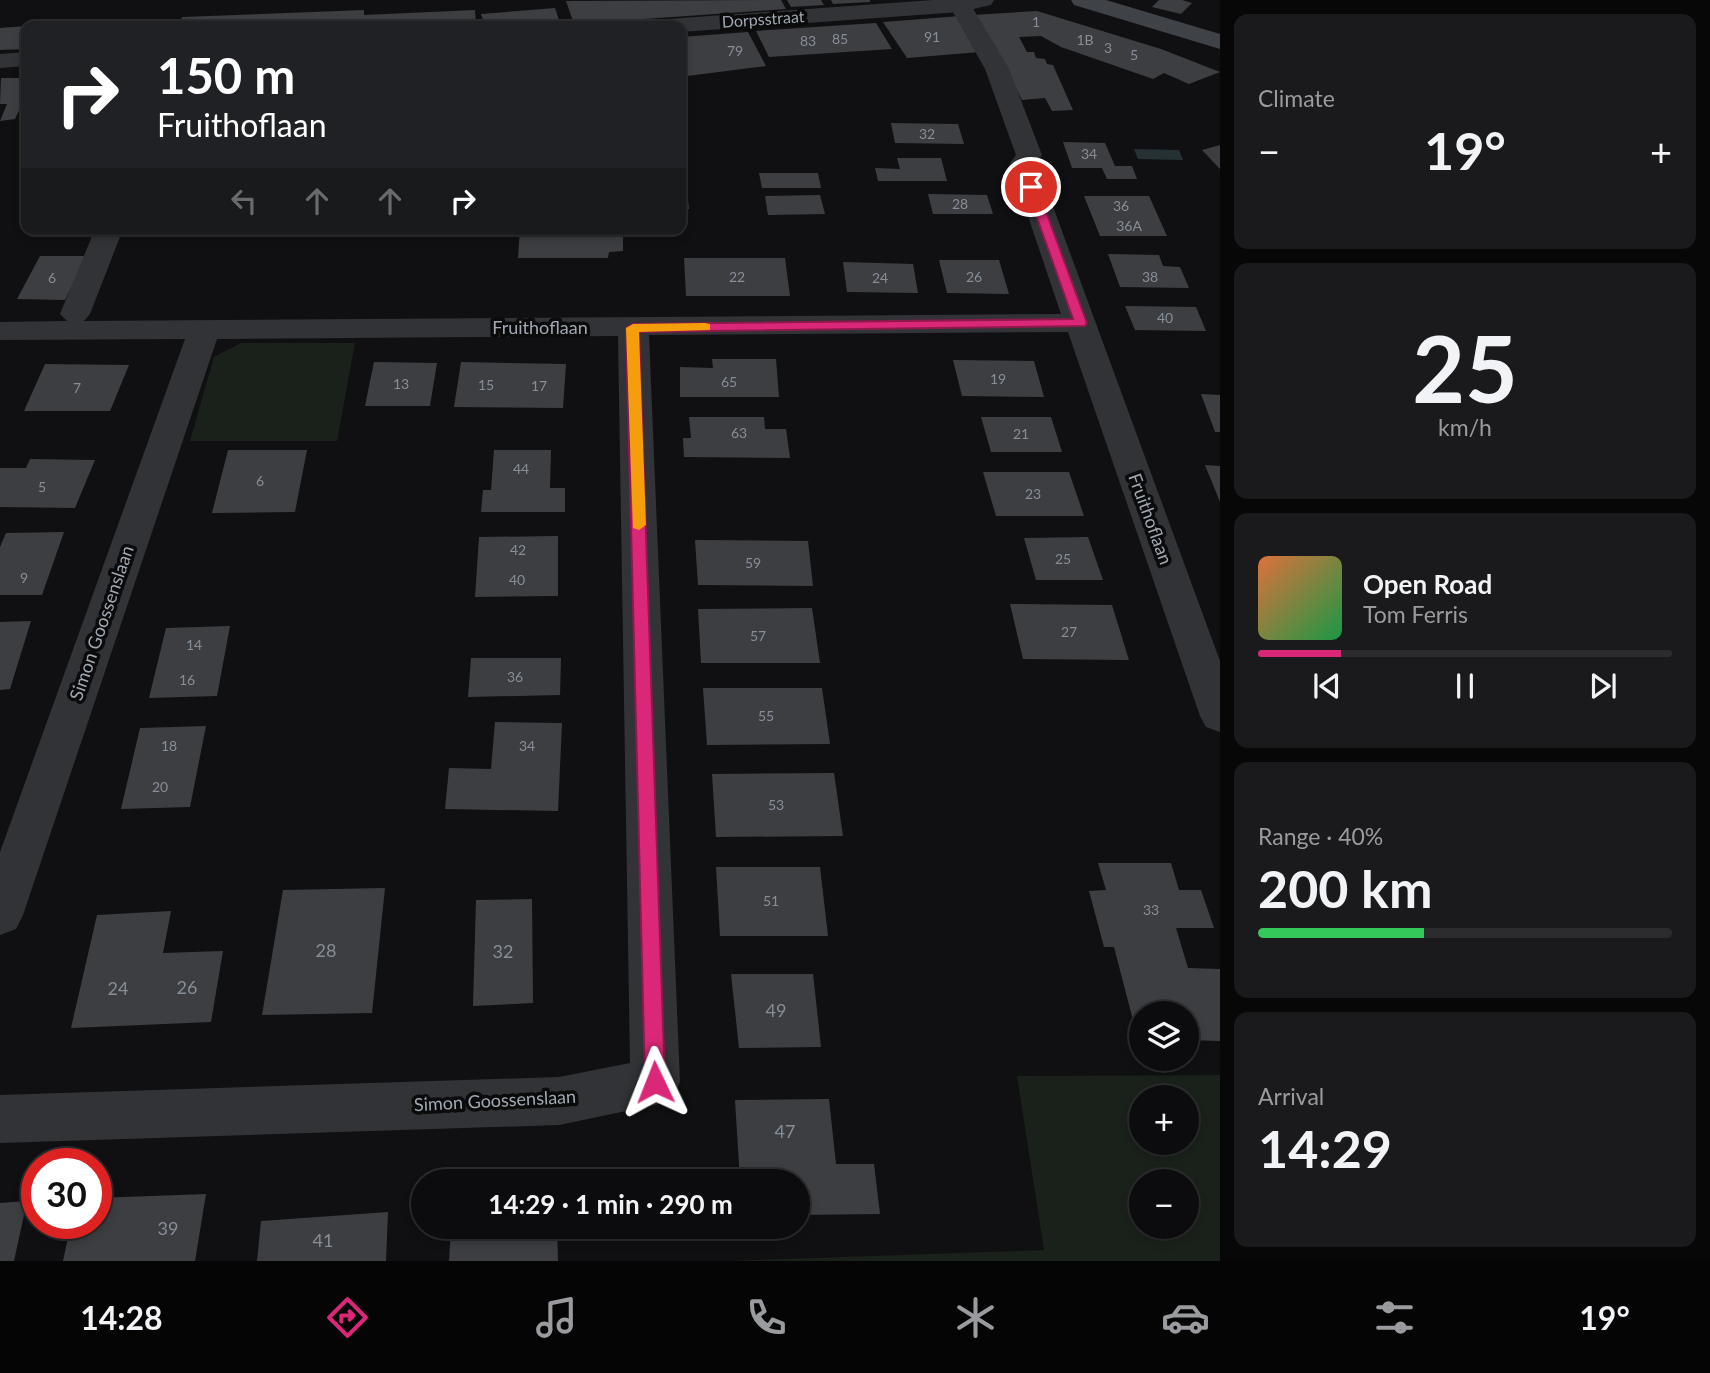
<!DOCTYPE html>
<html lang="en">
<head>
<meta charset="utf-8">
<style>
	:root { --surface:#0c0c0e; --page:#1a1a1c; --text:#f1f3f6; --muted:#9a9b9e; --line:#2c2c2e; --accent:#db2777 }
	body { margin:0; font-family:Lato,sans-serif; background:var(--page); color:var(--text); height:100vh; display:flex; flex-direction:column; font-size:26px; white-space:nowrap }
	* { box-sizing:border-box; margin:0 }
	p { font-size:23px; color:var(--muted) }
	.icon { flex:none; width:38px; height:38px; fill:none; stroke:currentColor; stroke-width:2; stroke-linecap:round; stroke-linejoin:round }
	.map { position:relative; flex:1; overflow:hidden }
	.sheet { display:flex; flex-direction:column; gap:14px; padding:14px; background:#070708; width:490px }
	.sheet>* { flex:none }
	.guide { position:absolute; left:21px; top:21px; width:665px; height:214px; border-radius:14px; box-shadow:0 4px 10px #0003,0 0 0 2px var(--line); background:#202124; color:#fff; overflow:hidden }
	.tools { position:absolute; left:1129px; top:1001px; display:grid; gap:14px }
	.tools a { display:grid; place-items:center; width:70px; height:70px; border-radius:50%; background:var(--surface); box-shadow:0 4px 10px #0003,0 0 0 2px var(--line); font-size:35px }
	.speed { position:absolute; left:21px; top:1148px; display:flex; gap:14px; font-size:35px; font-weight:700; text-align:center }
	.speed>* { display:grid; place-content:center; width:91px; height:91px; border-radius:50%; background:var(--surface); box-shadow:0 4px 10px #0003,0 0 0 2px var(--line); line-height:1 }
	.speed .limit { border:10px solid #d22; background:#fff; color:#111 }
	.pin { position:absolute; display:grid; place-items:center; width:60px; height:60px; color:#fff; margin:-30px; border:4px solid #fff; border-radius:50%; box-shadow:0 2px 7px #0007 }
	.me { position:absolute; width:77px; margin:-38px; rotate:358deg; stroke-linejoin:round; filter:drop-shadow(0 0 5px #0008) }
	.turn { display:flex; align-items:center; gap:24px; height:147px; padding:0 21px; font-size:32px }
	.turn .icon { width:91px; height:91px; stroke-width:2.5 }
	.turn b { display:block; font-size:49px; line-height:60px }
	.lanes { display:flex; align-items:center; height:66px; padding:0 21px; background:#0003; justify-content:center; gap:35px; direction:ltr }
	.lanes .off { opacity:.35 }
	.big { font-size:52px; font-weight:700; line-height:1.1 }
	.sheet .widget { flex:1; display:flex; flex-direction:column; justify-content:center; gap:10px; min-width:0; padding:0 24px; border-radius:14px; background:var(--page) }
	.sheet .dial { align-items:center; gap:0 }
	.dial b { font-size:91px; line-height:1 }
	.song { display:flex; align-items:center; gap:21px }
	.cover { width:84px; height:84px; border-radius:10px; background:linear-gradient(135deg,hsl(20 70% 55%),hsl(140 70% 35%)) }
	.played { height:7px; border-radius:4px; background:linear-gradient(90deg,var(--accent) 20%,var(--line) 20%) }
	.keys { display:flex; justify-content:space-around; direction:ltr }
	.heat { display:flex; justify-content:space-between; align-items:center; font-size:38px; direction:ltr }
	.charge { height:10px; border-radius:5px; background:linear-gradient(90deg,#34c759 40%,var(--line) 0) }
	.trip { position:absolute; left:411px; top:1169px; width:399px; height:70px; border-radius:35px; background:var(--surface); box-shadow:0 4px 10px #0003,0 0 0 2px var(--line); font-weight:700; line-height:70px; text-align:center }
	.tabs { display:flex; height:112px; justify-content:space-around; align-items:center; background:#050506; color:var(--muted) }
	.tabs .icon { width:49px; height:49px }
	.tabs .current { color:var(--accent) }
	.tabs b { font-size:32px; color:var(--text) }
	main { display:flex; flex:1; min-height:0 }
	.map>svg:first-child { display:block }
	.green { fill:#1a211a; fill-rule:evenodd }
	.water { fill:#263136 }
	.building { fill:#3c3e42 }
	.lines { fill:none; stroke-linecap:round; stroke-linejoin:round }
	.minor { fill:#313337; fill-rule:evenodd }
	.tertiary { fill:#313337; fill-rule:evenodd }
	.secondary { fill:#3f4247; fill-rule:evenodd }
	.route { fill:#db2777; stroke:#8e194d; stroke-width:2 }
	.slow { fill:#f59e0b }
	.labels { text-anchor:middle; stroke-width:7; stroke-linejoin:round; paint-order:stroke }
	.number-label { font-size:14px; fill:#878e97 }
	.far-street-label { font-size:16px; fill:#a0a9b3; stroke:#0b0b0c }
	.street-label { font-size:18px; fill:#a0a9b3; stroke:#0b0b0c }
	.near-number-label { font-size:18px; fill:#878e97 }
</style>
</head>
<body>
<main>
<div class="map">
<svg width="1220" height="1261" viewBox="0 0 1220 1261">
	<rect width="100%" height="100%" fill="#101012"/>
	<g class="green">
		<path d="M241 343H355L337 441H190L214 357Z"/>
		<path d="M1220 1075V1261H729L1044 1250 1017 1076ZM1141 1097H1186V1143H1141ZM1141 1181H1186V1227H1141Z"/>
	</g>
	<path class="water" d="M1134 149 1179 150 1183 160 1138 159Z"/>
	<g class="building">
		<path d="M781 0 786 9 574 24 566 1Z"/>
		<path d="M787 0H821L824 5 791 7Z"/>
		<path d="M831 0H870V2L833 4Z"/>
		<path d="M1159 0H1182L1192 3 1181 14 1152 7Z"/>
		<path d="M555 8 560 23 485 26 481 14Z"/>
		<path d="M364 10V15L475 10 476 26H180L182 17Z"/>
		<path d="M1037 11 1161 49 1220 72 1189 84 1164 73 1153 79 1061 47 1041 36 1019 37 1027 52H1034L1036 58 1045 59 1047 64 1053 65 1073 110 1052 111 1045 98 1022 100 995 46 973 15Z"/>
		<path d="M961 16 980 52 907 58 883 22Z"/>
		<path d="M166 19 164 26H68V24Z"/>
		<path d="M876 23 892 49 769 57 756 31Z"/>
		<path d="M26 26V49L0 50V28Z"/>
		<path d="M748 32 766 66 687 76 681 62V37Z"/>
		<path d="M1 78H26V96L15 119 0 121 7 104H0Z"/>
		<path d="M891 123 958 124 964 144 895 143Z"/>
		<path d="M1063 142 1105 143 1115 166H1132L1137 179H1107L1102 168H1072Z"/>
		<path d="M1220 145V169L1202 150Z"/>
		<path d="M897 158H941L947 181H878L875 168 900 169Z"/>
		<path d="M759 173H818L821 188H762Z"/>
		<path d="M681 183H686L689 209H681Z"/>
		<path d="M928 194 987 195 993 214H933Z"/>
		<path d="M820 195 825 214 768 215 765 196Z"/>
		<path d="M1084 196H1149L1167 236H1100Z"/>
		<path d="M520 229H623V251L609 252 608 258H518Z"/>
		<path d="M1108 254 1159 255 1163 266 1180 267 1189 288 1120 287Z"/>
		<path d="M40 256H87L65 300 17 299Z"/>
		<path d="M684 258H785L790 296H686Z"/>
		<path d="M939 260H999L1009 294 947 293Z"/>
		<path d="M843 262 913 264 918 293 847 292Z"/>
		<path d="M1125 306 1196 307 1206 331 1135 330Z"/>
		<path d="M712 359H776L779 397H680V367L713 368Z"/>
		<path d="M953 360 1034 361 1044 397 962 396Z"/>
		<path d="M374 362 437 363 430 406H365Z"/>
		<path d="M461 362 566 364 563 408 454 407Z"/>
		<path d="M45 364 129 365 110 411H24Z"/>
		<path d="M1201 394 1220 395V432H1215Z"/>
		<path d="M689 417H764L765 429H786L790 458 684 457 683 438H691Z"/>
		<path d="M981 417H1051L1062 452H991Z"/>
		<path d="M228 450H307L295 512 212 513Z"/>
		<path d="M494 450H551L550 488H565V512H481L483 490H491Z"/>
		<path d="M30 459 95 460 75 508 0 507V468H26Z"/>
		<path d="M1205 465 1220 466V502Z"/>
		<path d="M983 472H1069L1084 516H996Z"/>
		<path d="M64 532 42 595H0V547L6 533Z"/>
		<path d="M558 536V596L475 597 479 537Z"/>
		<path d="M1088 537 1103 580H1036L1024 538Z"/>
		<path d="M695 540 808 541 813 586 698 585Z"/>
		<path d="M1010 604 1112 605 1129 660 1023 659Z"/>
		<path d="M812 608 820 663H701L698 609Z"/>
		<path d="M31 621 10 689 0 690V622Z"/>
		<path d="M230 626 217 696 149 698 166 628Z"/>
		<path d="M471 658H561L560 695 468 697Z"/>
		<path d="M703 688H822L830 744 707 745Z"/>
		<path d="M495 722 562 723 558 811 445 809 449 768 491 769Z"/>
		<path d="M206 726 190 807 121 809 140 728Z"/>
		<path d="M834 773 843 836 716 837 712 774Z"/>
		<path d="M1098 863H1171L1179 890H1201L1214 928H1176L1188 968 1220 969V1041L1186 1040V1013H1141L1140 1047 1114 947H1104L1089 891 1106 890Z"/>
		<path d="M716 867H820L828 936H720Z"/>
		<path d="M385 888 372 1013 262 1015 283 890Z"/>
		<path d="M532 899 533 1003 473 1006 476 900Z"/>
		<path d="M171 911 163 953 223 951 211 1022 71 1028 97 915Z"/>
		<path d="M731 974H813L821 1047 739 1048Z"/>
		<path d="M829 1099 836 1164H874L880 1214 798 1215V1181H740L735 1100Z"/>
		<path d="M557 1167V1181H452L453 1171Z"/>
		<path d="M206 1194 195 1261H63L71 1223H96V1198Z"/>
		<path d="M27 1201 14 1261H0V1203Z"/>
		<path d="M388 1212 386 1261H257L261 1221Z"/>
		<path d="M451 1227H557L558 1261H449Z"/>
	</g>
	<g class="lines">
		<path class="minor" d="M952 0H968L1009 69 1042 155 1037 163 1220 661V732L1206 727 1200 716 1068 332 649 335 680 1082 673 1099 655 1105 559 1125 0 1143V1095L559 1077 630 1063 618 336 217 339 23 915 16 929 0 935V852L185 339 0 340V322L67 321 60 314 95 229H123L90 314 84 321 1061 314 1010 163 1016 155 985 69 949 5Z"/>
		<g class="tertiary">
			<path d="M933 0H994L991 5 960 12 681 32V26H656L660 21 668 19Z"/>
			<path d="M26 52V66L0 68V54Z"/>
		</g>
		<path class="secondary" d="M1071 0H1106L1220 34V49L1074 5Z"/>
	</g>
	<path class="route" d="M1031 183 1037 187 1087 323 1085 326 639 332 665 1082 662 1088 655 1091 648 1088 645 1082 626 328 633 324 1073 319 1026 187Z"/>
	<path class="slow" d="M705 323 710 324V330L639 332 646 525 639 530 633 528 626 328 633 324Z"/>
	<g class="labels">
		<g class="number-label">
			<text x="1036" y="27">1</text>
			<text x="932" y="42">91</text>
			<text x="840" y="44">85</text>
			<text x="1085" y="45">1B</text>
			<text x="808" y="46">83</text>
			<text x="1108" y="53">3</text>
			<text x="735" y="56">79</text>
			<text x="1134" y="60">5</text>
			<text x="927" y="139">32</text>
			<text x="1089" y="159">34</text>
			<text x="960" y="209">28</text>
			<text x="1121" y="211">36</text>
			<text x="1129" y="231">36A</text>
			<text x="737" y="282">22</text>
			<text x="974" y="282">26</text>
			<text x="1150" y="282">38</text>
			<text x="52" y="283">6</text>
			<text x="880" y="283">24</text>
			<text x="1165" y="323">40</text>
			<text x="998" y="384">19</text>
			<text x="729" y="387">65</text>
			<text x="401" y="389">13</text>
			<text x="486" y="390">15</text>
			<text x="539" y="391">17</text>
			<text x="77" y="393">7</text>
			<text x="739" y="438">63</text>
			<text x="1021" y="439">21</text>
			<text x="521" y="474">44</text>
			<text x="260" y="486">6</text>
			<text x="42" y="492">5</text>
			<text x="1033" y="499">23</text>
			<text x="518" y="555">42</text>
			<text x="1063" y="564">25</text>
			<text x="753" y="568">59</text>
			<text x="24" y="583">9</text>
			<text x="517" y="585">40</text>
			<text x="1069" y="637">27</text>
			<text x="758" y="641">57</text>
			<text x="194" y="650">14</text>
			<text x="515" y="682">36</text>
			<text x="187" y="685">16</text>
			<text x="766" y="721">55</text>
			<text x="169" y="751">18</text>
			<text x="527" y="751">34</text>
			<text x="160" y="792">20</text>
			<text x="776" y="810">53</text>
			<text x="771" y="906">51</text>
			<text x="1151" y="915">33</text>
		</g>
		<g class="far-street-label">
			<text transform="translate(763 19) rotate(-4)" y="6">Dorpsstraat</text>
		</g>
		<g class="street-label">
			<text x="540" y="334">Fruithoflaan</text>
			<text transform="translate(1150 519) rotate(70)" y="6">Fruithoflaan</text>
			<text transform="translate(102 623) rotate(-71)" y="6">Simon Goossenslaan</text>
			<text transform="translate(495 1101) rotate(-3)" y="6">Simon Goossenslaan</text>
		</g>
		<g class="near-number-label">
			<text x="326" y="957">28</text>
			<text x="503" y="958">32</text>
			<text x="187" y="994">26</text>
			<text x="118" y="995">24</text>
			<text x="776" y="1017">49</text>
			<text x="785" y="1138">47</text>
			<text x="168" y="1235">39</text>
			<text x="323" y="1247">41</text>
		</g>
	</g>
</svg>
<div class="tools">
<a><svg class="icon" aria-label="layers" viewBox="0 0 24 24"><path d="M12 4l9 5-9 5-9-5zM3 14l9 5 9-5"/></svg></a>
<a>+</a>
<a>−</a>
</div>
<div class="speed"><div class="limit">30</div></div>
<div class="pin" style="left:1031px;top:187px;background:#d93025"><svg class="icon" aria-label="arrive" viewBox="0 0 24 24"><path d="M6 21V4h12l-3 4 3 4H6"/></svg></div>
<svg class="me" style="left:655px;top:1082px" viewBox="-20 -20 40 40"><path d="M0-17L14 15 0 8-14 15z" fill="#db2777" stroke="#fff" stroke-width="4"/></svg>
<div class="trip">14:29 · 1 min · 290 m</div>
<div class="guide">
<div class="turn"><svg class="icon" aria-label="right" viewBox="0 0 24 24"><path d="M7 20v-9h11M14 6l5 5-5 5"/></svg><div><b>150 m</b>Fruithoflaan</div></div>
<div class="lanes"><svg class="icon off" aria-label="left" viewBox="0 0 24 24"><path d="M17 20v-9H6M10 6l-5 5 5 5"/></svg><svg class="icon off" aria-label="ahead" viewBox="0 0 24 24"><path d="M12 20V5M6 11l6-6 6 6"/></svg><svg class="icon off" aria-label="ahead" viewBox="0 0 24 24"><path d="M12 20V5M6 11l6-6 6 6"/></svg><svg class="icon" aria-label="right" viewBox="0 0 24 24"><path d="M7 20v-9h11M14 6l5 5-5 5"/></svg></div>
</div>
</div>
<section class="sheet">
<div class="widget"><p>Climate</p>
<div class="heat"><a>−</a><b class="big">19°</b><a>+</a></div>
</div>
<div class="widget dial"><b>25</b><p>km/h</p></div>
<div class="widget">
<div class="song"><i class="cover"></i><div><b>Open Road</b><p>Tom Ferris</p></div></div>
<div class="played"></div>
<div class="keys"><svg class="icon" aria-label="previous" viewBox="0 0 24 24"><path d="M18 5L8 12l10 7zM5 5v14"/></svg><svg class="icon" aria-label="pause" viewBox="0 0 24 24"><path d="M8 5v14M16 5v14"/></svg><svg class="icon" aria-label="next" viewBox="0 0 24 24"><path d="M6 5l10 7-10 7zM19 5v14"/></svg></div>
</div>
<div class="widget"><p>Range · 40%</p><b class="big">200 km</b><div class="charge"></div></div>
<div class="widget"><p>Arrival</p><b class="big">14:29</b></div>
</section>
</main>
<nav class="tabs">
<b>14:28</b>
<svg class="icon current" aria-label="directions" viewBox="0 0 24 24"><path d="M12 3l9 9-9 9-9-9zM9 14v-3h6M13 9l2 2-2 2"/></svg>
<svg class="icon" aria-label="music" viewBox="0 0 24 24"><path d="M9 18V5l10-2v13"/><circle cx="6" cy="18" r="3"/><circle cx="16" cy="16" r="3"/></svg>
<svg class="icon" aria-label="phone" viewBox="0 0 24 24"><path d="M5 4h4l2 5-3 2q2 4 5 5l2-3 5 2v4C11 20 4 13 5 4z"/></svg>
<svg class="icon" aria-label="climate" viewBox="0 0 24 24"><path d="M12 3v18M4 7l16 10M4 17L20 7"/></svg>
<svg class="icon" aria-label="car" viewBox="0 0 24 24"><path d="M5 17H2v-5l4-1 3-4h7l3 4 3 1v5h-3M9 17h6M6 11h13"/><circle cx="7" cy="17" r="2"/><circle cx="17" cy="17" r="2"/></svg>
<svg class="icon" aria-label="filters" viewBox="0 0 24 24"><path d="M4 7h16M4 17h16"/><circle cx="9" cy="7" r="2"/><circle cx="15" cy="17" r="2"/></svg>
<b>19°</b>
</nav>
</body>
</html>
